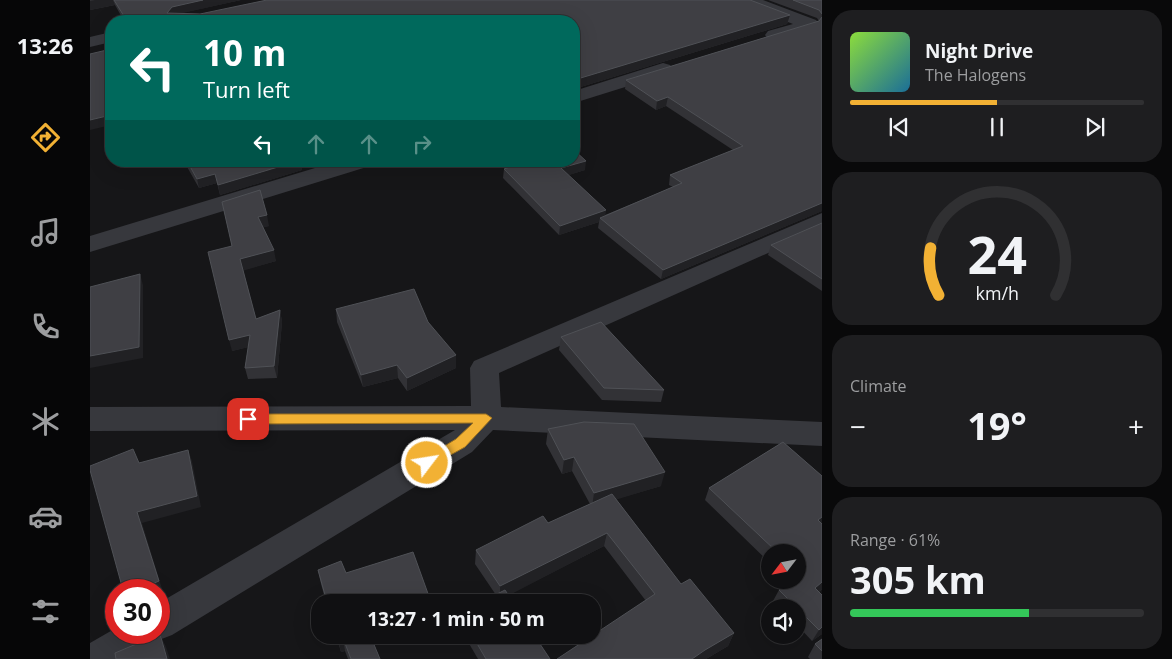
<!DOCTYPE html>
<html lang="en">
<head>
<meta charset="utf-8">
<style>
	:root { --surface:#101012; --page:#1e1e20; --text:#f1f3f6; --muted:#9c9d9f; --line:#303032; --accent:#f2b134 }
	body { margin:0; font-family:"Open Sans",sans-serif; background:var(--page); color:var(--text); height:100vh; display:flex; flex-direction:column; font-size:19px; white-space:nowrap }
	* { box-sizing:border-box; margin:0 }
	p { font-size:16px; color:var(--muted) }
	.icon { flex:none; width:28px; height:28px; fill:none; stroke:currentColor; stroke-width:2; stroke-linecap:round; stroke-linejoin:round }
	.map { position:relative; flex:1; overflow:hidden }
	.drawer { display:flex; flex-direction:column; gap:10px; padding:10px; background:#09090a; width:350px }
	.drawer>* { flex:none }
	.hud { position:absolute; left:15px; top:15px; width:475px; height:152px; border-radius:20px; box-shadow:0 5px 20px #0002,0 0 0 1px var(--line); background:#00695c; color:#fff; overflow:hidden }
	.needle { width:32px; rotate:238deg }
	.controls { position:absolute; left:671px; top:544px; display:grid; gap:10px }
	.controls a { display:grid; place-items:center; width:45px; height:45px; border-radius:50%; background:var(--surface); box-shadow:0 5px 20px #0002,0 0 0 1px var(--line); font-size:25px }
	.speed { position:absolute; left:15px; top:579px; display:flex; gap:10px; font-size:25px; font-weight:700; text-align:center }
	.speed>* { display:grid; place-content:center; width:65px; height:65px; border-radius:50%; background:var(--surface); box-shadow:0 5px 20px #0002,0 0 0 1px var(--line); line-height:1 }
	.speed .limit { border:8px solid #d22; background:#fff; color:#111 }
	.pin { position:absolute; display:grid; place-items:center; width:42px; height:42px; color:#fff; margin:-21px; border-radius:10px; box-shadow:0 2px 8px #0006 }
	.me { position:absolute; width:55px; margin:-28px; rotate:59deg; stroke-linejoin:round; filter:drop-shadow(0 0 4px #0008) }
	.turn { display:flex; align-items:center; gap:18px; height:105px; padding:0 15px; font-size:22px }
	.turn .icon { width:65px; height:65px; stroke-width:2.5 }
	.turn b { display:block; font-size:35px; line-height:42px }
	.lanes { display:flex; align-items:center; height:48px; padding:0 15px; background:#0003; justify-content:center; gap:25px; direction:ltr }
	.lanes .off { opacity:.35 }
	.big { font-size:38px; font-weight:700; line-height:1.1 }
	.drawer .widget { flex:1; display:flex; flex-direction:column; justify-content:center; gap:8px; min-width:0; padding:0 18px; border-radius:20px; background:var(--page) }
	.drawer .dial { align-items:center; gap:0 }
	.dial svg { height:130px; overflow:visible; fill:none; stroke:var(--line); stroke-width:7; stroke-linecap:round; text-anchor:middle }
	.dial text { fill:var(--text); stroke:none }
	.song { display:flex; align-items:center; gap:15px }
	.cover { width:60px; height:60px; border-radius:8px; background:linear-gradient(135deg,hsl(90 70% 55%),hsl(200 70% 35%)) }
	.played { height:5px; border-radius:2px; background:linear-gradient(90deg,var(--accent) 50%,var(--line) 50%) }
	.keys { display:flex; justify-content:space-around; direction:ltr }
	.heat { display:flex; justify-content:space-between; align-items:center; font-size:28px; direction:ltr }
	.charge { height:8px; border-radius:4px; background:linear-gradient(90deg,#34c759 61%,var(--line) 0) }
	.trip { position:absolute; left:221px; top:594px; width:290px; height:50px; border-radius:20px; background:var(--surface); box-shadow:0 5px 20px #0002,0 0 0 1px var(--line); font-weight:700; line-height:50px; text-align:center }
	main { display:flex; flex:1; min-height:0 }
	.tabs { display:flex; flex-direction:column; width:90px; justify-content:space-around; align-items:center; background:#060607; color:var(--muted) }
	.tabs .icon { width:35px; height:35px }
	.tabs .current { color:var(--accent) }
	.tabs b { font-size:22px; color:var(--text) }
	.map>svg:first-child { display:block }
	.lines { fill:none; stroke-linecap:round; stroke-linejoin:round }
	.minor { fill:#37383d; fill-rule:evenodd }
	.wall { fill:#323236 }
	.shaded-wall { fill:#212124 }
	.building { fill:#3f3f44; stroke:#4f5156 }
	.route { fill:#f2b134; stroke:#9d7322 }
</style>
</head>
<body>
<main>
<nav class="tabs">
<b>13:26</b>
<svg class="icon current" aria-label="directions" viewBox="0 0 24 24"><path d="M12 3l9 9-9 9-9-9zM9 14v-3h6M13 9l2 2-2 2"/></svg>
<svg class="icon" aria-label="music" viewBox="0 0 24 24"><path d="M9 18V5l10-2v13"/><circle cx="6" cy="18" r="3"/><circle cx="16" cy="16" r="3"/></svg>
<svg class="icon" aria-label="phone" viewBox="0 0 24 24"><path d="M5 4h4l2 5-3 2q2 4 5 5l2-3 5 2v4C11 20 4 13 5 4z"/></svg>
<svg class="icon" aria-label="climate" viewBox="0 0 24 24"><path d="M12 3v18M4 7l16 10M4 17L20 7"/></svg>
<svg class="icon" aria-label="car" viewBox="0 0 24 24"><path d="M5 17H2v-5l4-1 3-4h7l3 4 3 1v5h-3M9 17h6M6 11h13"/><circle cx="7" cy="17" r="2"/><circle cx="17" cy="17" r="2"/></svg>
<svg class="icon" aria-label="filters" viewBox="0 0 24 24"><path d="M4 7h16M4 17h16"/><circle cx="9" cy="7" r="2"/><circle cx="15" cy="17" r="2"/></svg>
</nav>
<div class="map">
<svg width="732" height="659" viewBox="0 0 732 659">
	<rect width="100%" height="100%" fill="#161618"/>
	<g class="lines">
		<g class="minor">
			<path d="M650 0H673L726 20 729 24 726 28 684 40 678 39 675 35 678 31 703 24 652 4Z"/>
			<path d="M21 32V42L0 47V37Z"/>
			<path d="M573 63 580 65 583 69 580 73 484 103V91Z"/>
			<path d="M248 161H283L280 166 0 252V236Z"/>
			<path d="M732 213V229L409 373 411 407 732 422V446L403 430 382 452 82 635 69 640 67 644 43 659H0V643L26 628V632H69V603L365 430 0 431V407L381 406 380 368 384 361Z"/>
		</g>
	</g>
	<g class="wall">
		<path d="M0 0H151L91 13 110 14 700 15 697 24 484 89V21H34L25 5 0 10Z"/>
		<path d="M678 0H732V211L571 279 508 228 509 222 469 235 413 178 414 169 416 168 411 161H484L495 170 478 175 515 215 583 187 579 185 580 175 643 150 576 106 566 110 535 89 536 80 729 21 727 18Z"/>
		<path d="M96 161H211L212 170 130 195 127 183 109 188 96 165Z"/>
		<path d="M132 202 179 226 173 227 186 261 153 270 166 319 190 310 192 322 187 378 158 379 155 368 158 347 142 351V246Z"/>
		<path d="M732 223V291L678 255 681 245Z"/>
		<path d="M246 309 338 322 366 368 317 391 308 378 273 387 247 322Z"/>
		<path d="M471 337 574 390 571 402 512 400 469 350Z"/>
		<path d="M458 429 571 486 526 499 591 584 644 633 638 646 616 659H467L556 601 514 546 418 595H406L385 564 386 550 458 523 500 504 482 471 472 474 456 444Z"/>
		<path d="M693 442 732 476V589L729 592 732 595V634L722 641 708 626V608H690L683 601 689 590 700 582 697 580H708V552H680V563L615 500 619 488Z"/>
		<path d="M228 570 256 573 341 602H236L231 584Z"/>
		<path d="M246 635H303L283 642 290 659H258L255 651 251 652Z"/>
		<path d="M374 635H444L460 659H388Z"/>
		<path d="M732 639V659H720L718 657 725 644Z"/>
	</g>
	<g class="shaded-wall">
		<path d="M5 0H23L25 5 0 10V1Z"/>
		<path d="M113 0H151L84 15 77 13 82 7Z"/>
		<path d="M700 15 697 24 484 89V80Z"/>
		<path d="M578 97 576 106 566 110 567 101Z"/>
		<path d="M21 115V125L0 130V120Z"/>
		<path d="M208 161H211L212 170 130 195 128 185Z"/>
		<path d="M496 161 495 170 470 178 471 168Z"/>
		<path d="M125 174 127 183 109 188 107 179Z"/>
		<path d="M732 203V211L571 279 573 270Z"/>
		<path d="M516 210 515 220 510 218 509 222 469 235 470 226Z"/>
		<path d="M177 215 179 226 170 228 168 217Z"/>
		<path d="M184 250 186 261 152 271 150 259Z"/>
		<path d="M50 274 53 285V358L0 368V356Z"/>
		<path d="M190 310 192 322 187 378 184 366Z"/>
		<path d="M160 335 163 346 142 351 139 340Z"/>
		<path d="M366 355V368L317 391V378Z"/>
		<path d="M307 365 308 378 273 387 271 375Z"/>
		<path d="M98 450 102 461 111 507 52 523 73 592 69 594V590H48L47 512Z"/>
		<path d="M484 457 482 471 472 474 474 460Z"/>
		<path d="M575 472 571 486 502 507 504 493Z"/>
		<path d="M732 517V525L728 520Z"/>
		<path d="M517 533 514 546 410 600V586Z"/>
		<path d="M732 582V589L718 599 725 588Z"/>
		<path d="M732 627V634L722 641 729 630Z"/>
		<path d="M644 633 638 646 616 659H602L615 650Z"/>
		<path d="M70 634 76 647 80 659H77Z"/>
		<path d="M279 635H303L280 643Z"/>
		<path d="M253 638 255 651 251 652 248 639Z"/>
	</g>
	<g class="building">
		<path d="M24 0H113L82 7 77 13 110 14 177 0H660L700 15 484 80V83V21H37Z"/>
		<path d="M703 0H732V14L729 10Z"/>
		<path d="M732 17V203L573 270 510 218 592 183 580 175 653 146 578 97 567 101 536 80 729 21Z"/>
		<path d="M21 49V115L0 120V54Z"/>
		<path d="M484 150 496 161 471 168 516 210 470 226 414 169 423 166 419 161H484Z"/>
		<path d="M97 161H208L128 185 125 174 107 179Z"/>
		<path d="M170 190 177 215 168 217 184 250 150 259 166 319 190 310 184 366 155 368 160 335 139 340 118 252 142 246 132 202Z"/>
		<path d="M732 223V279L681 245Z"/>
		<path d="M50 274 49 347 0 356V287Z"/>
		<path d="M324 289 338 322 366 355 317 378 307 365 271 375 246 309Z"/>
		<path d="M511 322 574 390 514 388 471 337Z"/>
		<path d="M494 422 544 424 575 472 504 493 484 457 474 460 458 429Z"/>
		<path d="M693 442 732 476V517L728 520 732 524V582L725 588 732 595V627L729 630 689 590 703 580H708V577L710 575 708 573V552H687L619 488Z"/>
		<path d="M43 449 49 463 98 450 107 496 47 512 69 581 48 590H33L0 470V466Z"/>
		<path d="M522 494 591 584 600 579 644 633 615 650 602 659H467L565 594 517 533 410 586 386 550 453 516 458 523Z"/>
		<path d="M323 552 341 602H237L228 570 251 561 256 573Z"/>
		<path d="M415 590 423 602H391Z"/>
		<path d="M70 634 77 659H26L25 653Z"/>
		<path d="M247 635H280L290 659H261L253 638 248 639Z"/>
		<path d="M382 635H444L460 659H396Z"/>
		<path d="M732 639V651L725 644Z"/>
	</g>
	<path class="route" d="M158 414H396L402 418 375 447 337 468 331 463 333 459 366 439 383 423 158 424 152 419Z"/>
</svg>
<div class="controls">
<a><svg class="needle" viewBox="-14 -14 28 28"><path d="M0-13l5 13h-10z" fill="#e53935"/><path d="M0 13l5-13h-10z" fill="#9c9d9f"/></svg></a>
<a><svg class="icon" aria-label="sound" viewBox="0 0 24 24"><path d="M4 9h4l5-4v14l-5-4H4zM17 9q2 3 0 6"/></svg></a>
</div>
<div class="speed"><div class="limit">30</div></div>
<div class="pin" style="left:158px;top:419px;background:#d93025"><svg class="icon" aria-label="arrive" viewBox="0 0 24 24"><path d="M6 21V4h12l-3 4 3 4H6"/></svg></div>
<svg class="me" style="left:337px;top:463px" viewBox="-20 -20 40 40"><circle r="17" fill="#f2b134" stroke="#fff" stroke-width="3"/><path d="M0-11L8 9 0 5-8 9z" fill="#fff"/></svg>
<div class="trip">13:27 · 1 min · 50 m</div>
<div class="hud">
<div class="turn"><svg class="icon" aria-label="left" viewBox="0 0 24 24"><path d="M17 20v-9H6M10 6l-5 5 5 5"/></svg><div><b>10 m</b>Turn left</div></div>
<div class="lanes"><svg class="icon" aria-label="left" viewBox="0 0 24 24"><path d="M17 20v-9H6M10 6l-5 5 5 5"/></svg><svg class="icon off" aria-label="ahead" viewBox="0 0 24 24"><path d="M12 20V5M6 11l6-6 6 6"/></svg><svg class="icon off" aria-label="ahead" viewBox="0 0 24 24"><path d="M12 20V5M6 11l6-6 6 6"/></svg><svg class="icon off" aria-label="right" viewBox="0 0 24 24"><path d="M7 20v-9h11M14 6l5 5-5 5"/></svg></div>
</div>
</div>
<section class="drawer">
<div class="widget">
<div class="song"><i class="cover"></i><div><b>Night Drive</b><p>The Halogens</p></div></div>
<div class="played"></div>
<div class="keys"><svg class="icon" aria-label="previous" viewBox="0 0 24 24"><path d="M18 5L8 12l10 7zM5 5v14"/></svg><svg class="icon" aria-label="pause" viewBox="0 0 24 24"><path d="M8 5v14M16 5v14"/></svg><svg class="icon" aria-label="next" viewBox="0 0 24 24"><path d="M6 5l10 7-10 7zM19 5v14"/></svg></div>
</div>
<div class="widget dial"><svg viewBox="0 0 100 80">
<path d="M14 69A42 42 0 1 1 86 69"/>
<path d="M14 69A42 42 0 0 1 9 40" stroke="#f2b134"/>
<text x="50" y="56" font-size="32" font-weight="700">24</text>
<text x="50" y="72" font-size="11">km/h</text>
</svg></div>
<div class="widget"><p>Climate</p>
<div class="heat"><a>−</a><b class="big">19°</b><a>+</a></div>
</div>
<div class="widget"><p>Range · 61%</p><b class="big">305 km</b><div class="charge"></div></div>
</section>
</main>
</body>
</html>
